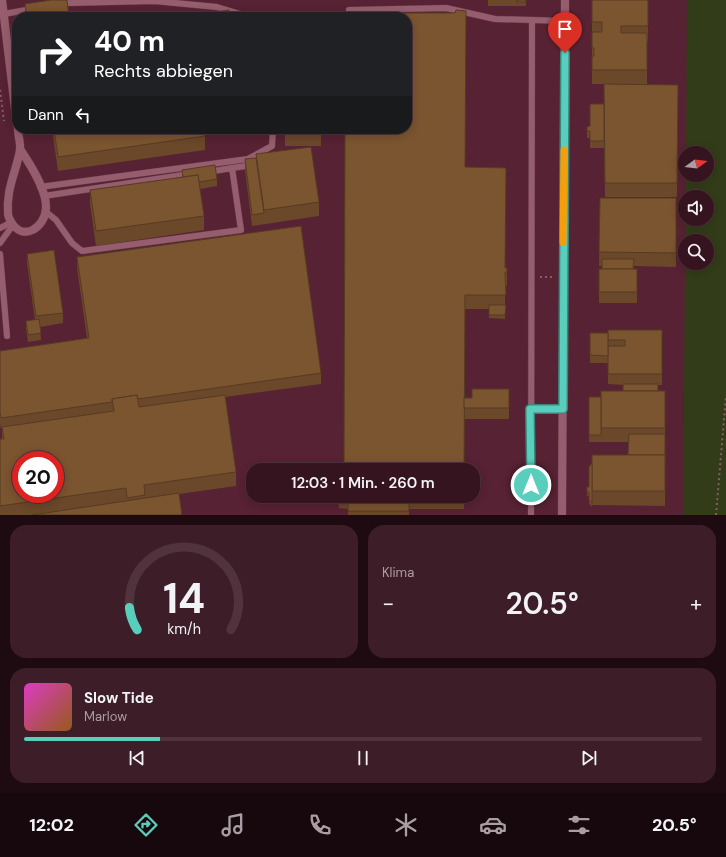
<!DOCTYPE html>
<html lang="de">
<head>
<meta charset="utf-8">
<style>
	:root { --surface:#36141f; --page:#3d1d28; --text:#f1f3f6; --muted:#aa9ea4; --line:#50333d; --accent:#5acebc }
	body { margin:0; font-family:"DM Sans",sans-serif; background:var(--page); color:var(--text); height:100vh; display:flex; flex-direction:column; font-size:15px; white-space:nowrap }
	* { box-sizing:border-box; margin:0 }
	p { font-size:13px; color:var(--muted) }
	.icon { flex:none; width:22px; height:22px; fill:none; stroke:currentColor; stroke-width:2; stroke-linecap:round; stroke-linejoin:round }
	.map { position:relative; height:515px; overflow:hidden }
	.drawer { display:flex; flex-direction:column; gap:10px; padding:10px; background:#1e0b11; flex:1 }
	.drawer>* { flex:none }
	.top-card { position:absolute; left:12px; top:12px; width:400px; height:122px; border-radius:16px; box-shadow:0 2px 10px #0003,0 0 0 1px var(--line); background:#202124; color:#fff; overflow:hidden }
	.needle { width:26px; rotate:75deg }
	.buttons { position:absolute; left:678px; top:146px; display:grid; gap:8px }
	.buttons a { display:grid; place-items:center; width:36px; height:36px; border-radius:50%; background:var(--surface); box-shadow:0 2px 10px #0003,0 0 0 1px var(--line); font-size:20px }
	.speed { position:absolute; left:12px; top:451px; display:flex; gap:8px; font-size:20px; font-weight:700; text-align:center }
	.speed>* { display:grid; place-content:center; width:52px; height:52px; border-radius:50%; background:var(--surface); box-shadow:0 2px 10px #0003,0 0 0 1px var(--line); line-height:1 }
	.speed .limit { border:6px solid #d22; background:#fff; color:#111 }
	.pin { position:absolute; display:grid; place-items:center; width:34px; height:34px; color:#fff; margin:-41px -17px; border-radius:50% 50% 50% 0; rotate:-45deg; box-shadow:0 0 4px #0007 }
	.pin .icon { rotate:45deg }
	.me { position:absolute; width:44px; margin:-22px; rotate:0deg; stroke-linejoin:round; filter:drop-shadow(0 0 3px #0008) }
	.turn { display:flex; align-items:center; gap:14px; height:84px; padding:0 16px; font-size:18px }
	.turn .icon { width:52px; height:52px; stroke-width:2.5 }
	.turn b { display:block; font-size:28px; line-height:34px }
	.then { display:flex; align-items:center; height:38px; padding:0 16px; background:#0003; gap:8px; font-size:15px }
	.big { font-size:30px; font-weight:600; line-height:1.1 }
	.drawer .widget { flex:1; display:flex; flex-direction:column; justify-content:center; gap:6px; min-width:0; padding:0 14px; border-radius:16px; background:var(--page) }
	.drawer .dial { align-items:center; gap:0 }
	.dial svg { height:104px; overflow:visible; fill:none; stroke:var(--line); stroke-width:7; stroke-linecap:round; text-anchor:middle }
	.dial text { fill:var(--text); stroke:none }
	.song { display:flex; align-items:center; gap:12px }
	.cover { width:48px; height:48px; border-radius:6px; background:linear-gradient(135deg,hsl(310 70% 55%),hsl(30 70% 35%)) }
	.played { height:4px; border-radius:2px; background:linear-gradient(90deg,var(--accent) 20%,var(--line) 20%) }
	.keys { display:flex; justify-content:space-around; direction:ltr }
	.heat { display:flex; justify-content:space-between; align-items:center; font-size:22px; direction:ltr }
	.drawer .tiles { flex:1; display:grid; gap:10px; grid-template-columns:1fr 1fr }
	.widget:last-child { grid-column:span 2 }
	.trip { position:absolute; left:246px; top:463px; width:234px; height:40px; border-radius:16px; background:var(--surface); box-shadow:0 2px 10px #0003,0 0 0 1px var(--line); font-weight:600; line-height:40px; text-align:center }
	.menu { display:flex; height:64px; justify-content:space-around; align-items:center; background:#16080c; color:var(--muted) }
	.menu .icon { width:28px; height:28px }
	.menu .selected { color:var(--accent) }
	.menu b { font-size:18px; color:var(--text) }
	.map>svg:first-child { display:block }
	.built { fill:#572233; fill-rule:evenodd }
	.green { fill:#323c18 }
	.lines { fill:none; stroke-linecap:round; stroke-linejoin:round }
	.lane-casing { stroke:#633745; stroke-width:7 }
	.street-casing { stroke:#633745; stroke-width:9 }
	.path { stroke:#865d69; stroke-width:2; stroke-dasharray:2 3; stroke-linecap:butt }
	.lane { stroke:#955d6d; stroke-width:6 }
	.street { stroke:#955d6d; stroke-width:8 }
	.wall { fill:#6a4829 }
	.building { fill:#7b5430; stroke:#563b22; fill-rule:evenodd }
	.route-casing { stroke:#3a867a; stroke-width:10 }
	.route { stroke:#5acebc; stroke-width:7 }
	.slow { stroke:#f59e0b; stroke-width:7 }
</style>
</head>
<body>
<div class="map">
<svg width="726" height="515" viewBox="0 0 726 515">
	<rect width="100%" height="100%" fill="#481a29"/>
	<path class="built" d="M0 0H689L688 153H685V175H687V197H685V219H687V241H685V263H686L684 515H0ZM17 17H407V129H17ZM21 460H55V494H21ZM253 470H473V496H253Z"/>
	<path class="green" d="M687 0H726V515H683L685 263H707V241H686V219H707V197H686V175H707V153H686Z"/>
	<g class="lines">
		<g class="lane-casing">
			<g id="lane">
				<path d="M60 4 69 3 154 1 217 7 250 17"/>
				<path d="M349 10 446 8 495 19 565 21"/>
				<path d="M4 14 32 9"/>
				<path d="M232 168 253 165"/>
				<path d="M40 187 248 159 272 146 273 129"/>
				<path d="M44 196 189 174"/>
				<path d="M45 211 56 220 72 243 82 251 241 230 232 168 208 172"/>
				<path d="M0 228 12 222"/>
				<path d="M0 243 13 225"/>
				<path d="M0 254 7 336"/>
				<path d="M530 409H563"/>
				<path d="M531 515 532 20"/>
			</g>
		</g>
		<g class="street-casing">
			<g id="street">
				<path d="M2 0 17 125"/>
				<path d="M18 129C18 136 21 144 20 150 16 173 6 188 8 214 8 217 10 219 11 222 23 242 45 228 46 208 47 190 30 164 20 149"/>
				<path d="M562 515 565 0"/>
			</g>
		</g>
		<g class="path">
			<path d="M0 90 4 121"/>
			<path d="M540 277H554"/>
			<path d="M716 515 726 395"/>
		</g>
		<use href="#lane" class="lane"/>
		<use href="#street" class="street"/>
	</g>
	<g class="wall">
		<rect x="488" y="0" width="38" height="6"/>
		<path d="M592 0H648V41H647V84H592Z"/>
		<path d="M25 4 69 17H25Z"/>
		<path d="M456 10 466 11 465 167 506 168 505 268H507V286H505V319L489 318V309H465L464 398H472V389H509V419H464V470H344L345 129H407V17H346V13H455Z"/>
		<path d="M678 85 677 197H605L604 148H590V138H587V127L590 126 604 104Z"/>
		<path d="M52 129H204L205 136V150L58 171Z"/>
		<rect x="285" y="129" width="36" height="17"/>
		<path d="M256 154 319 202V216L252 226 245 170V159L256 158Z"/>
		<path d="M182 170 217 179V186L200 189 204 216V230L96 246 90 204V190L182 177Z"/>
		<path d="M600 198H676V267L633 266 634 269H637V303H599V269H602V266H599Z"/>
		<path d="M27 254 63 313V323L40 327 41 340 28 342 26 329V321L35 320 27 264Z"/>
		<path d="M77 257 321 373V384L225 397 236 472V486L179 494 182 515H0V439H2V428L1 429 0 424V351L87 338 77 268Z"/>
		<path d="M608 330H662V385H658V391H665V506L592 505V507L589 503V496H587V487H589L628 455 629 442H589V397H601L623 391V385L608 384Z"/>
		<rect x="590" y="333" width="18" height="30"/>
		<path d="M344 496H464V509H409V515H348V509L339 508 338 499 344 505Z"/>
	</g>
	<g class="building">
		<path d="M51 0H67L69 17H27L25 4Z"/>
		<rect x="517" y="0" width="9" height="2"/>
		<path d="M592 0H648V26H621V33H647V70H592V56H594V48H592V32H602V22H592Z"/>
		<path d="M229 10 230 17H179Z"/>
		<path d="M456 10 466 11 465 167 506 168 505 268H507V272H505L506 295H465L464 470H344L345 129H407V17H346V13H455Z"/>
		<path d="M604 84 678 85 677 183H605Z"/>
		<path d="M590 104H604V141H590V131H587V127L590 126Z"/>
		<path d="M54 129H204L205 136 58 157Z"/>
		<path d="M285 129H321V132L285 131Z"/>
		<path d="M311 147 319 202 264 210 256 154Z"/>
		<path d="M256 158 264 213 252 215 245 159Z"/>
		<path d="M215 165 217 179 199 182 198 175 183 177 182 170Z"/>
		<path d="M198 175 204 216 96 231 90 190Z"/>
		<path d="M600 198H676V253L599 252Z"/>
		<path d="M301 226 321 373 138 399 137 395 112 399V402L1 418 0 413V351L89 338 77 257Z"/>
		<path d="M54 250 63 313 36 316 27 254Z"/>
		<path d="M602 259H634L633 269H602Z"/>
		<rect x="599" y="269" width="38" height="23"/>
		<path d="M489 305H506L505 315H489Z"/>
		<path d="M39 319 41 333 28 335 26 321Z"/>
		<path d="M608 330H662V374H608V346H625V340H608Z"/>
		<path d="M590 333H608V356L590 355Z"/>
		<rect x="623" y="384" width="35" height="7"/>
		<path d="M472 389H509V408H464V398H472Z"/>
		<rect x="601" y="391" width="64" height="37"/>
		<path d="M137 395 139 407 225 395 236 472 144 485 145 495 127 498 126 488 0 506V439H4L2 427 114 411 112 399ZM21 460H55V494H21Z"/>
		<rect x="589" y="397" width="12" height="38"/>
		<path d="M629 434H665V462V455H628Z"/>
		<rect x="592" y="455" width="73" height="36"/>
		<path d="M592 463V503L589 500V492H587V487H589V467Z"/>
		<path d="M179 493 182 515H32Z"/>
		<path d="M338 499H344V505H339Z"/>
		<path d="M348 501 409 502V511H348Z"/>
	</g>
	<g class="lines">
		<g class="route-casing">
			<path id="route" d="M531 485 530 409H563L565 53"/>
		</g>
		<use href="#route" class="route"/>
		<path class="slow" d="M563 242 564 150"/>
	</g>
</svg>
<div class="buttons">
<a><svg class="needle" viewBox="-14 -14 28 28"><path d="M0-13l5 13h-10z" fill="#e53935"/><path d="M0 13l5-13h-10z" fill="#aa9ea4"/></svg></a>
<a><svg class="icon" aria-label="sound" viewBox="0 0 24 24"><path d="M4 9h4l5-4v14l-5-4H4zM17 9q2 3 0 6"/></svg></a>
<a><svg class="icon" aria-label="search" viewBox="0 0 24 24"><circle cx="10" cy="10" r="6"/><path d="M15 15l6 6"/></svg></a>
</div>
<div class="speed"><div class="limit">20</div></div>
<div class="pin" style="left:565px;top:53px;background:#d93025"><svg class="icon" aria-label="arrive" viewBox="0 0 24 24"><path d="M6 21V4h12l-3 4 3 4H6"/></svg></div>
<svg class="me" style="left:531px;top:485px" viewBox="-20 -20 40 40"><circle r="17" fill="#5acebc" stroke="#fff" stroke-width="3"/><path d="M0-11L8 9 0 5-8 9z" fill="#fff"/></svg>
<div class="trip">12:03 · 1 Min. · 260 m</div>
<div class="top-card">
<div class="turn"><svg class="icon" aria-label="right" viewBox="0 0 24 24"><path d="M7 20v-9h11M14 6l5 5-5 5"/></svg><div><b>40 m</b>Rechts abbiegen</div></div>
<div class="then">Dann<svg class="icon" aria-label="left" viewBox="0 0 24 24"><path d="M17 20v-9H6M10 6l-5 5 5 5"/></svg></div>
</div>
</div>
<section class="drawer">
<div class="tiles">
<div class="widget dial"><svg viewBox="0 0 100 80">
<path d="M14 69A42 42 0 1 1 86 69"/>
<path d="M14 69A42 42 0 0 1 8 52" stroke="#5acebc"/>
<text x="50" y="56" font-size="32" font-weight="700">14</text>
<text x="50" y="72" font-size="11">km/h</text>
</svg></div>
<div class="widget"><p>Klima</p>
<div class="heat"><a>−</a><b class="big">20.5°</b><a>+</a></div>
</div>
<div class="widget">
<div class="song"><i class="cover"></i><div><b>Slow Tide</b><p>Marlow</p></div></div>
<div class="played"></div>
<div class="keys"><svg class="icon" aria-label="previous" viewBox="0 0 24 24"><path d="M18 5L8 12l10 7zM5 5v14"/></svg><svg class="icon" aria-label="pause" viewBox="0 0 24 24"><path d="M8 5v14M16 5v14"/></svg><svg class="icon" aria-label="next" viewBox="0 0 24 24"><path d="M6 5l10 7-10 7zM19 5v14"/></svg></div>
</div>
</div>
</section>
<nav class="menu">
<b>12:02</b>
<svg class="icon selected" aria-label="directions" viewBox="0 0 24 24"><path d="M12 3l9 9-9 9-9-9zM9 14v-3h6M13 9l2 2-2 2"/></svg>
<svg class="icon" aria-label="music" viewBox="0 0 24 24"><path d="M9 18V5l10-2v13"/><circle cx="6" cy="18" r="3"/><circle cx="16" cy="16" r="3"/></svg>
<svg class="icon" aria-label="phone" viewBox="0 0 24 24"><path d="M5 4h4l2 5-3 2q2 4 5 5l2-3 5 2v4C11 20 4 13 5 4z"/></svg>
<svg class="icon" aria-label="climate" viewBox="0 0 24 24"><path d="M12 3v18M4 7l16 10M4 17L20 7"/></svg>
<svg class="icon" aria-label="car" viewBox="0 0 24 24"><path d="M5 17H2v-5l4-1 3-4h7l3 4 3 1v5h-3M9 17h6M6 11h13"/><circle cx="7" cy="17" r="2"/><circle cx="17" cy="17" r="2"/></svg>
<svg class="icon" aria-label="filters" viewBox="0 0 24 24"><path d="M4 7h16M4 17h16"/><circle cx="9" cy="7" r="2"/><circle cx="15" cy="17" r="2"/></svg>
<b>20.5°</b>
</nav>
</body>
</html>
